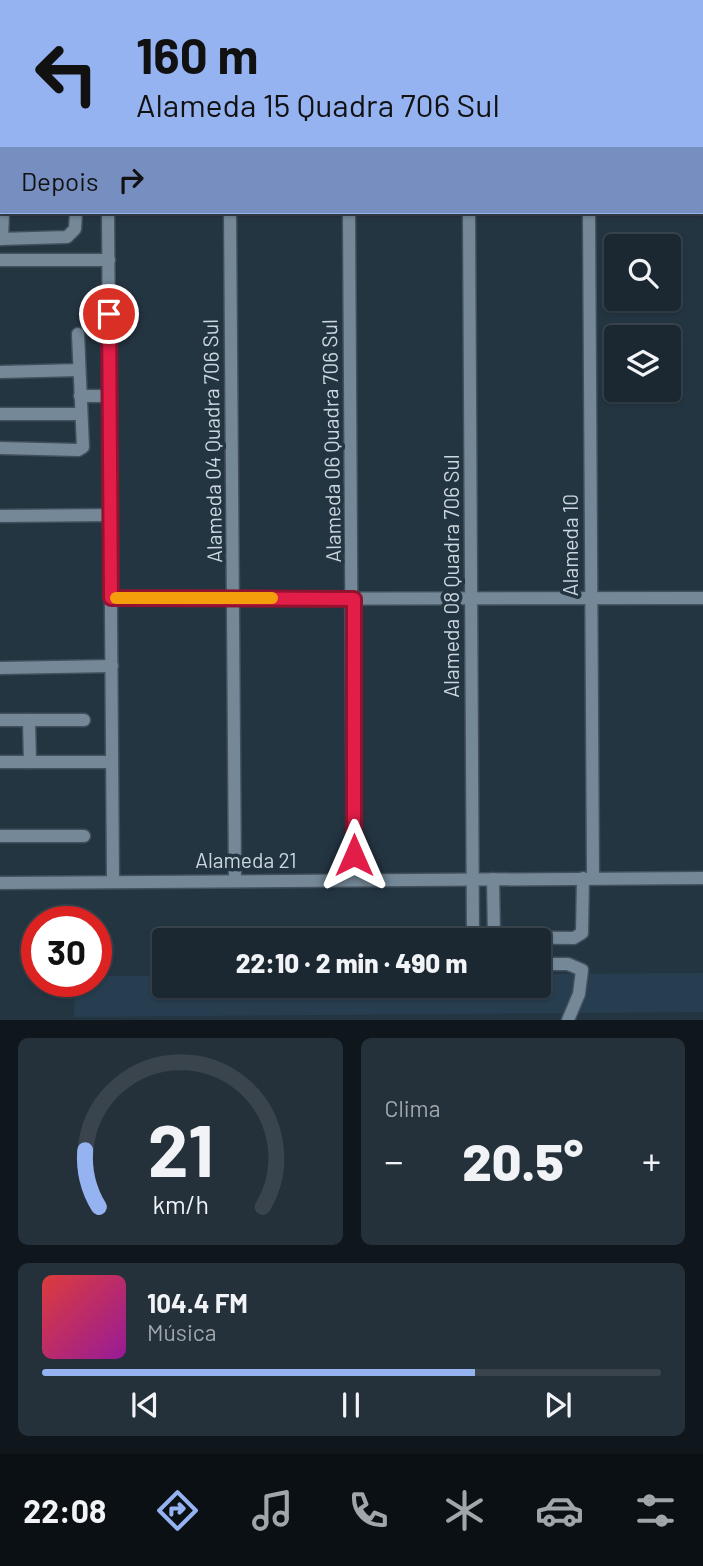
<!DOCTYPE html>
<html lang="pt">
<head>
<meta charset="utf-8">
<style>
	:root { --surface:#1b2832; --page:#24303a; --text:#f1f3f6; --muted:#a0a6ac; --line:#39444d; --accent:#95b2f1 }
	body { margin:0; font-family:Barlow,sans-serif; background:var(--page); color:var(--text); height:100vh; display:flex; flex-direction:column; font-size:26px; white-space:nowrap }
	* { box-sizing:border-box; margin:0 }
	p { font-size:23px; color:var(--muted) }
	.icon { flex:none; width:38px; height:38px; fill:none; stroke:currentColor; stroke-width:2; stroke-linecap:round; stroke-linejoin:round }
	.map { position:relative; height:1020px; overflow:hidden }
	.side { display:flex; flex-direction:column; gap:18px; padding:18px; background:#0f161c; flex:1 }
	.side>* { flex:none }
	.top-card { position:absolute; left:0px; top:0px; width:704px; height:214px; box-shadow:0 2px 5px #0004,0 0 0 2px var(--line); background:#95b2f1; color:#111; overflow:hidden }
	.buttons { position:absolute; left:604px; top:234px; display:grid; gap:14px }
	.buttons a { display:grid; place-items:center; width:77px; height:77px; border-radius:7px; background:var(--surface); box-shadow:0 2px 5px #0004,0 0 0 2px var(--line); font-size:35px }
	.speed { position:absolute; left:21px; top:906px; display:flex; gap:14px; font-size:35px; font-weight:700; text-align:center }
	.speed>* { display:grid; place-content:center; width:91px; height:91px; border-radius:50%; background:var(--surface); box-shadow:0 2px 5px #0004,0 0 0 2px var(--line); line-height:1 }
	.speed .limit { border:10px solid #d22; background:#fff; color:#111 }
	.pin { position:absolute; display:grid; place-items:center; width:60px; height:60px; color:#fff; margin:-30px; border:4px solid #fff; border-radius:50%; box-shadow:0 2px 7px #0007 }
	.me { position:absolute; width:77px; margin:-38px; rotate:0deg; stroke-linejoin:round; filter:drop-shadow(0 0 5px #0008) }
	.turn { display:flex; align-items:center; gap:24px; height:147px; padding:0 21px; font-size:32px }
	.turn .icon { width:91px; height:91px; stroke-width:2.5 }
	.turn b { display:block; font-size:49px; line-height:60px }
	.then { display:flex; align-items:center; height:66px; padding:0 21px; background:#0003; gap:14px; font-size:26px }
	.big { font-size:52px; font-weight:800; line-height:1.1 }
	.side .widget { flex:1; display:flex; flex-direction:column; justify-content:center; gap:10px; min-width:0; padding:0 24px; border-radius:10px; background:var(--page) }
	.side .dial { align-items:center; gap:0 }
	.dial svg { height:182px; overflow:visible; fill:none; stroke:var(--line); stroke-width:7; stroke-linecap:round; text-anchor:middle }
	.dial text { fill:var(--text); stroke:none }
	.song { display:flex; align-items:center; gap:21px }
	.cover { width:84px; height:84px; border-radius:10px; background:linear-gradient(135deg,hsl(0 70% 55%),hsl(300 70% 35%)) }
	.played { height:7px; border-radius:4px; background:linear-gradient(90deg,var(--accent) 70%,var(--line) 70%) }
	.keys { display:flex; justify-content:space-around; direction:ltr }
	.heat { display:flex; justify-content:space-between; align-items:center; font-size:38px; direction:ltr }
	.side .tiles { flex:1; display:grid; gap:18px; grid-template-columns:1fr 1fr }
	.widget:last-child { grid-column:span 2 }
	.trip { position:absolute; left:152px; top:928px; width:399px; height:70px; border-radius:7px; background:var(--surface); box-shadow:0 2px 5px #0004,0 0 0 2px var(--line); font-weight:800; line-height:70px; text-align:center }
	.tabs { display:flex; height:112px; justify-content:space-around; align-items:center; background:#0b1014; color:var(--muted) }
	.tabs .icon { width:49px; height:49px }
	.tabs .active { color:var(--accent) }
	.tabs b { font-size:32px; color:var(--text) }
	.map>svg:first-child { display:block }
	.built { fill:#263e50 }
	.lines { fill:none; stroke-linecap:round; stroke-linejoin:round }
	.minor-casing { stroke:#41505c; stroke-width:15 }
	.minor { stroke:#748897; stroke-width:12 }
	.route-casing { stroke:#92132f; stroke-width:18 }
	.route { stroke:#e11d48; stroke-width:12 }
	.slow { stroke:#f59e0b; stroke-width:12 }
	.labels { text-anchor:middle; stroke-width:7; stroke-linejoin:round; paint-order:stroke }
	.street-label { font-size:21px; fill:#cbd6de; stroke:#243542 }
</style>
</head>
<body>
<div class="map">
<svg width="703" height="1020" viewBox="0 0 703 1020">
	<rect width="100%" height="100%" fill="#243542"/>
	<g class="built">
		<rect x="423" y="0" width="188" height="2"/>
		<path d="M703 973V1012L74 1017 75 982H96V976H164V985H539V974Z"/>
	</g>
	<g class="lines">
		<g class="minor-casing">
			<g id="minor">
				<path d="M81 0V2"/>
				<path d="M190 2V0"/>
				<path d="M0 81H2"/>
				<path d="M0 154 2 153"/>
				<path d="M0 177H2"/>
				<path d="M702 201H703"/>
				<path d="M108 212 113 881"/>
				<path d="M230 212 235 880"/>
				<path d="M349 212 353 880"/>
				<path d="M469 212 473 940"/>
				<path d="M589 212 593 878"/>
				<path d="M0 239 67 237 75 229 76 212"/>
				<path d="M2 239 3 212"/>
				<path d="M0 260H109"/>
				<path d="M0 372 79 370"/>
				<path d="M80 396H110"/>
				<path d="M0 414H81"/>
				<path d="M0 448 78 450 83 447 78 334"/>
				<path d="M0 516 111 515"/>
				<path d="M111 599 703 598"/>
				<path d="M0 668 112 666"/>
				<path d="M0 720H84"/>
				<path d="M29 720 30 762"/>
				<path d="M0 762H112"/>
				<path d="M0 836H84"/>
				<path d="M493 879 494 937 574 938 582 933 583 878"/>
				<path d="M0 883 703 878"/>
				<path d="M539 964H568L582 970 579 994 568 1020"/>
			</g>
		</g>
		<use href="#minor" class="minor"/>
	</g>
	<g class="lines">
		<g class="route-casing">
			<path id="route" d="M109 314 111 598 354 599V855"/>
		</g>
		<use href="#route" class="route"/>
		<path class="slow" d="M116 598H272"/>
	</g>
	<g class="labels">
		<g class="street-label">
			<text transform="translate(213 441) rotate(-91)" y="7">Alameda 04 Quadra 706 Sul</text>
			<text transform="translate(332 441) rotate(-91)" y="7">Alameda 06 Quadra 706 Sul</text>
			<text transform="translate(571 545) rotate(-90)" y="7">Alameda 10</text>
			<text transform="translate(452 576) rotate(-90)" y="7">Alameda 08 Quadra 706 Sul</text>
			<text x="246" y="868">Alameda 21</text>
		</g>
	</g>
</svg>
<div class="buttons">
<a><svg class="icon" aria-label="search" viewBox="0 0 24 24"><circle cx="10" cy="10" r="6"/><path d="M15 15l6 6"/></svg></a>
<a><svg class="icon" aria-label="layers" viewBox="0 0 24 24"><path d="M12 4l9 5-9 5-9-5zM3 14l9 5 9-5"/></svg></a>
</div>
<div class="speed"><div class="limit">30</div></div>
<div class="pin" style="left:109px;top:314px;background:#d93025"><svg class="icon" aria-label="arrive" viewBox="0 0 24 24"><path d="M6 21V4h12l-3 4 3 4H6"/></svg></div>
<svg class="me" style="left:354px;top:855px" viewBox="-20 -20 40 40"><path d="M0-17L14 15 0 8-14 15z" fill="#e11d48" stroke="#fff" stroke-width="4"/></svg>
<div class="trip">22:10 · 2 min · 490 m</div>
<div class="top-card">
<div class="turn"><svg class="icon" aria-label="left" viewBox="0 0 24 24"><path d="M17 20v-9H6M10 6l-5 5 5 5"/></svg><div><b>160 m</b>Alameda 15 Quadra 706 Sul</div></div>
<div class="then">Depois<svg class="icon" aria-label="right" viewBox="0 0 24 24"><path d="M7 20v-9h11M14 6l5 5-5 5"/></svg></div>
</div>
</div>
<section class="side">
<div class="tiles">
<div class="widget dial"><svg viewBox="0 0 100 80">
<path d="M14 69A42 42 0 1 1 86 69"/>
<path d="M14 69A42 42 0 0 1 8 44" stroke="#95b2f1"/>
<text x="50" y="56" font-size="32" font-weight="700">21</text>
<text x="50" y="72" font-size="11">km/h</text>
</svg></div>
<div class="widget"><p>Clima</p>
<div class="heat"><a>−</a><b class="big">20.5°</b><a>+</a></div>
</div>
<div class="widget">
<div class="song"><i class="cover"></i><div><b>104.4 FM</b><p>Música</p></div></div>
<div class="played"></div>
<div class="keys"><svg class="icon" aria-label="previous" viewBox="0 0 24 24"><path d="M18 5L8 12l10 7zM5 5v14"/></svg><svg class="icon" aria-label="pause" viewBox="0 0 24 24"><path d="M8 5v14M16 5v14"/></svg><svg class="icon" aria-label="next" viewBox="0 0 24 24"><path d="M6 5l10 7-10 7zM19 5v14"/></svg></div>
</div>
</div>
</section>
<nav class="tabs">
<b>22:08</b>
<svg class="icon active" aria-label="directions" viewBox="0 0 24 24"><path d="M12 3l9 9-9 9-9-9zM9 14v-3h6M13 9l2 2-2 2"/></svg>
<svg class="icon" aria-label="music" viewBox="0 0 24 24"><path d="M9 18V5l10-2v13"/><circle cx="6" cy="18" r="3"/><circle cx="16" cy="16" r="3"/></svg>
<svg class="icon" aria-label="phone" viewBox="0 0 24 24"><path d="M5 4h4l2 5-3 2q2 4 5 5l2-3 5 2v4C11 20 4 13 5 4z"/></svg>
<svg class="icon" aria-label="climate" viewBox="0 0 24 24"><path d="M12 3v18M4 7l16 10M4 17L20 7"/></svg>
<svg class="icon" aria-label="car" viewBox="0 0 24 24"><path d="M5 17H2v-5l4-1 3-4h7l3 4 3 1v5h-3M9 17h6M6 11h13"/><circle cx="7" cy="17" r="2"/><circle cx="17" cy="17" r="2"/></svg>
<svg class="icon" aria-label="filters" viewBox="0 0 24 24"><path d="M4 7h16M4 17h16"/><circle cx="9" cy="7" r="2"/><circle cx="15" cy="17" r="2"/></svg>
</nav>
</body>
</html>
